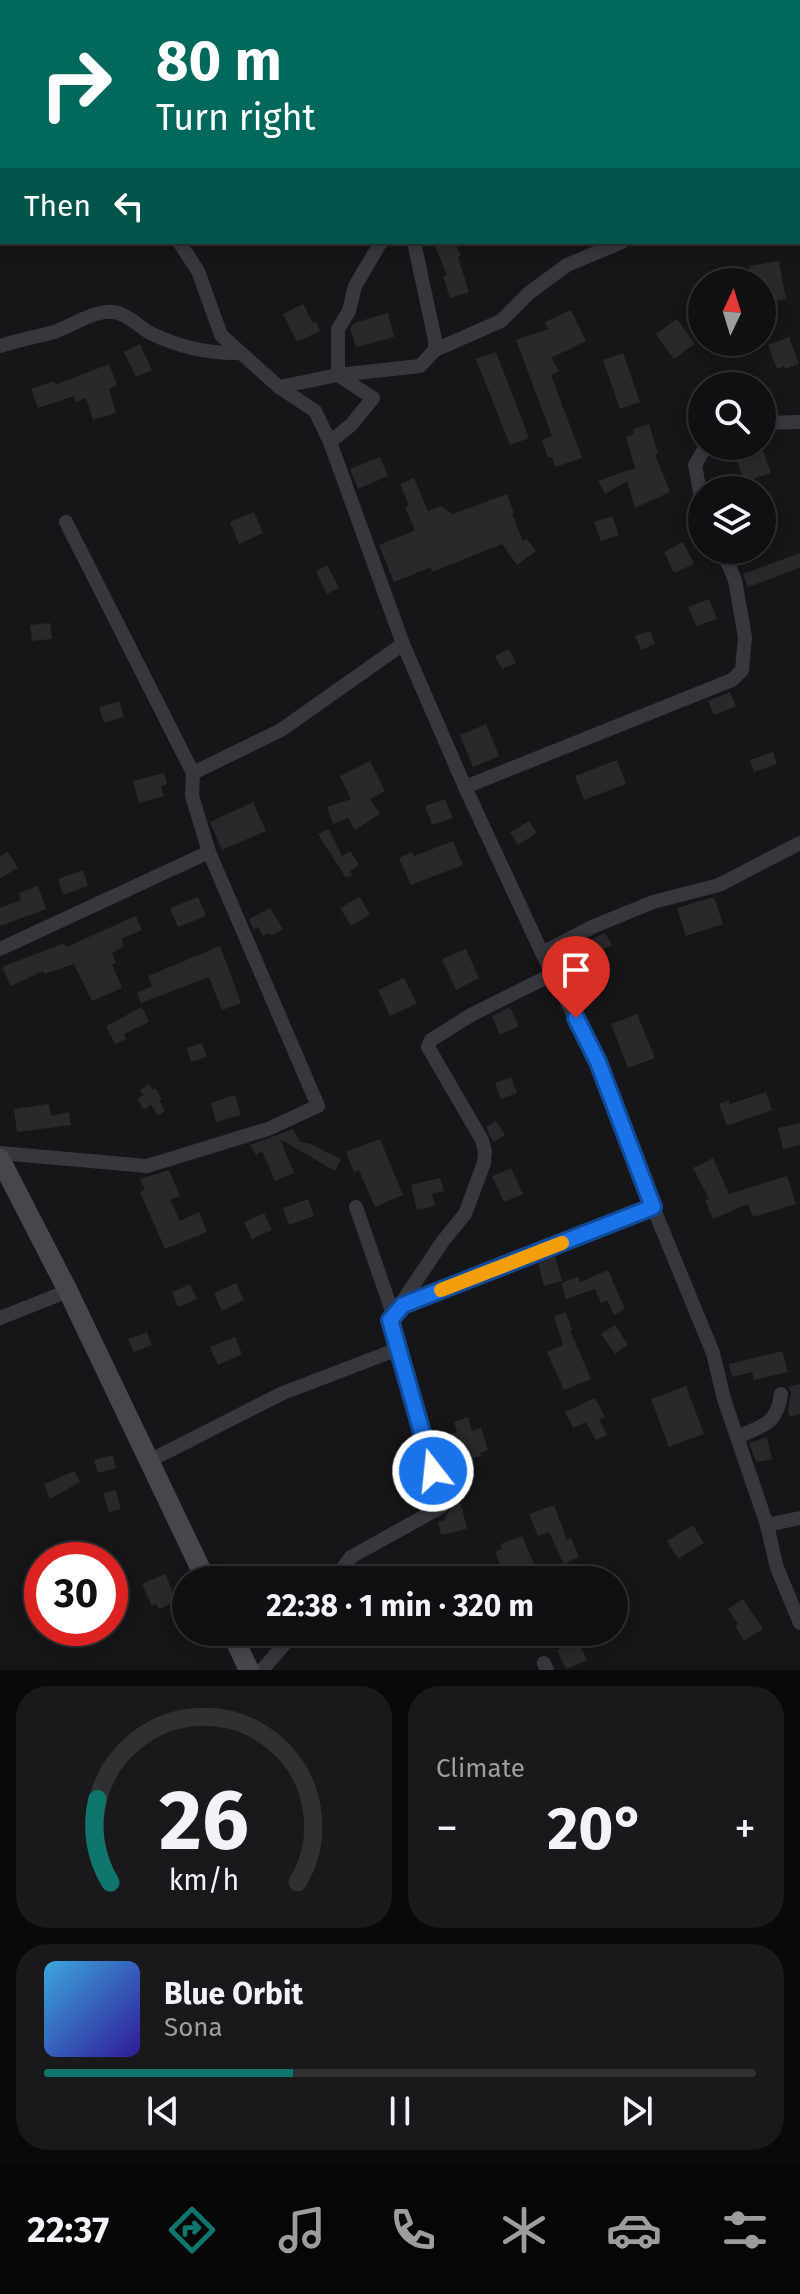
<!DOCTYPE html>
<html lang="en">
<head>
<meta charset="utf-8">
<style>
	:root { --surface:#101012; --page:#19191b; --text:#f1f3f6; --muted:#9c9d9f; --line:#303032; --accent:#0f766e }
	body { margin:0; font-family:"Fira Sans",sans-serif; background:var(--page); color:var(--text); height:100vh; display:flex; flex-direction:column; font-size:30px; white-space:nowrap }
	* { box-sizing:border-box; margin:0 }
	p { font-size:26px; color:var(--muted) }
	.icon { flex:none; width:44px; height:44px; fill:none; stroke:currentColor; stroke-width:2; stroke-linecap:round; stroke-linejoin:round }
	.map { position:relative; height:1670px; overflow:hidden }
	.drawer { display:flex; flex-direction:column; gap:16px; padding:16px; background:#09090a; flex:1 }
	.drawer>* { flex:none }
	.banner { position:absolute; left:0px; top:0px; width:800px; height:244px; box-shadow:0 4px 12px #0003,0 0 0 2px var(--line); background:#00695c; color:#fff; overflow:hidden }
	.needle { width:52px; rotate:4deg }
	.controls { position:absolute; left:688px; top:268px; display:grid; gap:16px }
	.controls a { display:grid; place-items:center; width:88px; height:88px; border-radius:50%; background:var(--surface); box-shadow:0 4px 12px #0003,0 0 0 2px var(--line); font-size:40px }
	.speed { position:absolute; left:24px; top:1542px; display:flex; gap:16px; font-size:40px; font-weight:700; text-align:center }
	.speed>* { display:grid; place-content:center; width:104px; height:104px; border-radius:50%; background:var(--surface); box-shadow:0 4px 12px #0003,0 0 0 2px var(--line); line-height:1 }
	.speed .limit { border:12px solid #d22; background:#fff; color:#111 }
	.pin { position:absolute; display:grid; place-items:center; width:68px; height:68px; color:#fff; margin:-82px -34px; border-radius:50% 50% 50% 0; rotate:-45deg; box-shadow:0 0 8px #0007 }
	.pin .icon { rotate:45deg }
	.me { position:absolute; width:88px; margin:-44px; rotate:344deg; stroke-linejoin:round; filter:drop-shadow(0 0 6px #0008) }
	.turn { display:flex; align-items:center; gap:28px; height:168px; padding:0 24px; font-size:36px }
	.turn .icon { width:104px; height:104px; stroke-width:2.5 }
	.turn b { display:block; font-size:56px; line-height:68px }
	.then { display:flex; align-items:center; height:76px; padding:0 24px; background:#0003; gap:16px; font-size:30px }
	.big { font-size:60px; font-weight:700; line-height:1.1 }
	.drawer .card { flex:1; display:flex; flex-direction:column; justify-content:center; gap:12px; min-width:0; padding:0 28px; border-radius:32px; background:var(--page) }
	.drawer .dial { align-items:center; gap:0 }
	.dial svg { height:208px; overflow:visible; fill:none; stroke:var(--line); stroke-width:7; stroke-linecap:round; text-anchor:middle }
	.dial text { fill:var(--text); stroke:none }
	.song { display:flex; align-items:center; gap:24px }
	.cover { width:96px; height:96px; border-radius:12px; background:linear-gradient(135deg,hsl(200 70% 55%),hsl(250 70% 35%)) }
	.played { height:8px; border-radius:4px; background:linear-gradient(90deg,var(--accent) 35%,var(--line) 35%) }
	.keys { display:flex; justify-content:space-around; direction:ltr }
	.heat { display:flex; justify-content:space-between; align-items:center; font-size:44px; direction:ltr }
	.drawer .tiles { flex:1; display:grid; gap:16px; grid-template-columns:1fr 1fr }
	.card:last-child { grid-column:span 2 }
	.trip { position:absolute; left:172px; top:1566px; width:456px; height:80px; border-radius:40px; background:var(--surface); box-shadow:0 4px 12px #0003,0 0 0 2px var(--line); font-weight:700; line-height:80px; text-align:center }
	.dock { display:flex; height:128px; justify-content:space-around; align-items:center; background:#060607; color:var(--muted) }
	.dock .icon { width:56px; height:56px }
	.dock .current { color:var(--accent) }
	.dock b { font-size:36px; color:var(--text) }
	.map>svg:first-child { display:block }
	.building { fill:#29292c }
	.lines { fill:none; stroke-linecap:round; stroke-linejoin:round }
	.minor { stroke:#37383d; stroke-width:14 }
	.secondary { stroke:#45474d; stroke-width:20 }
	.route-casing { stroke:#114b97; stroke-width:20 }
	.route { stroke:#1a73e8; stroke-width:14 }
	.slow { stroke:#f59e0b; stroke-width:14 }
</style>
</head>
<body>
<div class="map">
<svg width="800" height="1670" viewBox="0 0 800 1670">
	<rect width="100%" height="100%" fill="#161618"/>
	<g class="building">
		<path d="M433 242H455L461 256 458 257 469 292 450 298 443 276 447 275Z"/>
		<path d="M779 261 786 299 762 304V282H752L749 266Z"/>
		<path d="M303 304 313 323 316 322 320 331 297 342 283 314Z"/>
		<path d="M571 310 586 341 551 358 559 371 551 375 582 458 555 467 552 457 548 458 542 440 552 436 516 340 548 329 545 322Z"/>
		<path d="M388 313 394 337 356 347 350 328 354 323Z"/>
		<path d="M677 319 695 344 674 359 656 334Z"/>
		<path d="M789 337 799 364 785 369 784 366 777 369 768 345Z"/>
		<path d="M140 344 152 370 136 377 124 352Z"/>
		<path d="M496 352 529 438 510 445 476 359Z"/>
		<path d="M623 353 640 402 620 409 603 360Z"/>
		<path d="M109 364 117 385 109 389 116 413 93 420 86 398 76 402 74 396 38 408 31 389 54 381 55 385Z"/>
		<path d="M649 424 658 453 655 454 670 492 635 508 627 481 605 494 598 481 635 468 626 437 634 434 633 429Z"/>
		<path d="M732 446H761L771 473 744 482Z"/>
		<path d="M380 457 388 476 358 489 350 469Z"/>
		<path d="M414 478 428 511 440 506 453 514 507 494 514 513 512 514 523 541 527 539 536 551 517 565 502 544 432 572 431 567 394 582 379 545 415 530 405 507 409 505 400 484Z"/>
		<path d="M254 512 263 533 239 544 230 522Z"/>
		<path d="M612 516 619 535 601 541 594 522Z"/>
		<path d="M683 542 694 564 674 573 664 552Z"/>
		<path d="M800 553V568L748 587 743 574Z"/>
		<path d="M327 565 339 588 327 594 316 571Z"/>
		<path d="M709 599 717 619 696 626 688 607Z"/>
		<path d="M50 623 52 639 32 641 30 625Z"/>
		<path d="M650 631 655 644 641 650 635 636Z"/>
		<path d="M509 649 516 663 502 669 495 656Z"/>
		<path d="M730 692 736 706 714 715 708 701Z"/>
		<path d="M119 701 124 717 104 723 99 707Z"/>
		<path d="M486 724 499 756 473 767 460 735Z"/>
		<path d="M773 752 777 764 754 772 750 760Z"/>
		<path d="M617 760 626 784 584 800 575 776Z"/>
		<path d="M370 761 385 791 370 799 380 814 355 830 348 818 333 824 327 807 351 799 340 776Z"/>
		<path d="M164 773 167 784 161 786 164 796 139 803 133 781Z"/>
		<path d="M445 799 453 818 432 825 425 806Z"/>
		<path d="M253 802 266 831 222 850 210 822Z"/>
		<path d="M529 821 537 833 518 845 510 832Z"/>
		<path d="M329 829 342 856 350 851 359 865 350 871 352 875 346 878 318 834Z"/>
		<path d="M453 841 463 865 411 885 399 858 412 852 414 856Z"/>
		<path d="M8 852 18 868 0 878V856Z"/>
		<path d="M83 870 88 886 63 895 58 879Z"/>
		<path d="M38 886 46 909 0 926V908L21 900 19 893Z"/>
		<path d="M198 897 206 916 178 927 170 908Z"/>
		<path d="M360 897 370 915 351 926 340 908Z"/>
		<path d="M714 897 723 924 686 936 677 908Z"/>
		<path d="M270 908 283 929 270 936 269 933 263 936 258 927 253 929 249 919Z"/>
		<path d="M136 916 142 930 121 939 124 946 112 953 116 963 112 964 122 988 92 1001 74 964 44 974 43 971 11 986 2 967 64 943 66 947Z"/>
		<path d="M605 933 612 945 592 956 597 967 568 981 555 957Z"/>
		<path d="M220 946 241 1003 222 1010 209 977 141 1003 137 993 152 986 148 976Z"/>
		<path d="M466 949 479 978 456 990 442 959Z"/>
		<path d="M404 978 417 1004 390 1016 378 990Z"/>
		<path d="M142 1007 149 1022 124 1034 126 1039 115 1044 106 1026Z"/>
		<path d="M510 1007 519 1026 500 1035 492 1016Z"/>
		<path d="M637 1014 655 1058 628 1068 611 1024Z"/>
		<path d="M202 1043 207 1057 191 1062 187 1048Z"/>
		<path d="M511 1077 517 1093 501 1099 495 1083Z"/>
		<path d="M149 1084 152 1090 155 1088 162 1099 159 1100 165 1111 158 1116 151 1105 144 1110 137 1099 144 1095 140 1090Z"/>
		<path d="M766 1092 772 1110 727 1126 719 1104 729 1100 730 1104Z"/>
		<path d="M235 1095 241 1115 216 1122 211 1103Z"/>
		<path d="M49 1104 51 1116 69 1112 71 1125 17 1132 14 1109Z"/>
		<path d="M496 1121 505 1135 493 1142 486 1127Z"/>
		<path d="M800 1123V1145L783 1149 778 1128Z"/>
		<path d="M293 1129 300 1142 311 1144 341 1159 335 1171 280 1139 294 1173 275 1181 262 1151 256 1155 250 1145Z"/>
		<path d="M380 1139 403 1195 375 1207 359 1170 354 1172 346 1152Z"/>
		<path d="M713 1158 729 1194 787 1176 796 1204 753 1217 748 1204 713 1219 705 1200 709 1199 693 1168Z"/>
		<path d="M511 1168 523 1194 504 1202 492 1176Z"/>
		<path d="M169 1170 180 1196 170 1200 180 1221 199 1212 207 1232 165 1249 140 1192 145 1190 140 1179Z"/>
		<path d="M440 1178 444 1191 432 1194 435 1206 417 1210 411 1185Z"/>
		<path d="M308 1199 314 1216 289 1225 283 1208Z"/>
		<path d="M264 1213 272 1230 252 1239 244 1222Z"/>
		<path d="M555 1256 562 1281 544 1286 538 1263Z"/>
		<path d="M608 1270 625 1309 614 1315 607 1300 601 1303 595 1289 566 1299 561 1283 578 1277 580 1282Z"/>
		<path d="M236 1283 244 1300 222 1311 214 1293Z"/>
		<path d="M190 1284 197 1299 178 1307 172 1292Z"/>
		<path d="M566 1312 572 1330H570L591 1379 564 1390 547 1352 563 1345 554 1316Z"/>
		<path d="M615 1325 628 1345 615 1354 601 1334Z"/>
		<path d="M147 1332 152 1345 134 1352 128 1339Z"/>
		<path d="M235 1337 242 1354 218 1365 210 1347Z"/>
		<path d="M782 1351 788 1372 754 1380 752 1372 732 1377 729 1364Z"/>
		<path d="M800 1384V1414L790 1417 788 1409 791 1392 788 1387Z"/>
		<path d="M686 1386 704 1434 669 1447 651 1399Z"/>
		<path d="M595 1398 605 1417 599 1419 607 1435 596 1440 586 1422 573 1428 565 1412Z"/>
		<path d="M468 1417 472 1431 481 1428 488 1450 480 1453 481 1456 455 1464 447 1440 454 1438 452 1434 457 1432 454 1422Z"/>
		<path d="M767 1437 772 1459 756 1462 749 1443Z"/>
		<path d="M113 1455 116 1468 98 1473 94 1460Z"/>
		<path d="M74 1471 80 1482 50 1499 44 1484Z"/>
		<path d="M116 1490 121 1509 109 1512 103 1493Z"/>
		<path d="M461 1504 467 1529 441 1535 438 1522 444 1520 451 1507Z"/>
		<path d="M554 1505 567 1540 571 1538 579 1557 564 1564 549 1532 538 1536 529 1514Z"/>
		<path d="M693 1525 704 1543 678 1559 667 1541Z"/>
		<path d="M522 1536 534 1564 504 1575 495 1552 502 1549 501 1544Z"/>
		<path d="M165 1574 177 1601 159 1609 156 1603 152 1606 142 1584Z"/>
		<path d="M743 1599 763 1629 744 1641 735 1626 738 1624 728 1609Z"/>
		<path d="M573 1642 575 1646 579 1644 587 1660 566 1669 557 1650Z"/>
	</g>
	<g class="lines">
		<g class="minor">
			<path d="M13 0 17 2"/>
			<path d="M331 0V2"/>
			<path d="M70 2V0"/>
			<path d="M446 2V0"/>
			<path d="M0 24H2"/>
			<path d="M798 94 800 91"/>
			<path d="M0 126 2 127"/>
			<path d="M179 242 198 271 221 335 279 387 315 411 330 442 403 644 465 787 542 953 598 1062 653 1207 713 1353 724 1399 767 1525 777 1568 800 1623"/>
			<path d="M0 346C18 340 36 337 54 332 73 326 97 307 118 313 129 316 140 327 150 333 179 347 208 354 240 353"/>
			<path d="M435 350 501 321 529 293 567 265 622 242"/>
			<path d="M279 387 338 375 420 366 435 350V340L414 242"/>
			<path d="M762 423 800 422"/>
			<path d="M330 442 351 425 373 398 338 375V329L349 311 355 286 381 242"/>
			<path d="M702 503 695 465 706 446"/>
			<path d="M66 522 193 773 192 796 209 852"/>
			<path d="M193 773 281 730 403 644"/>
			<path d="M465 787 732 680 742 670 745 637 735 580 722 550"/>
			<path d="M0 949 209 852 318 1106 268 1129 147 1166 0 1153"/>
			<path d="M542 953 592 927 653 902 719 885 800 843"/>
			<path d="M356 1207 393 1314"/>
			<path d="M403 1305 653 1207"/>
			<path d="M0 1318 68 1291"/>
			<path d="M737 1437C762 1426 777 1425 781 1394"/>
			<path d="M149 1461 283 1393 398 1349"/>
			<path d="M767 1525 800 1518"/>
			<path d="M334 1580 351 1557 441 1507 390 1320 443 1241 465 1214 484 1163 485 1151 482 1140 428 1047 431 1040 471 1015 553 974"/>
			<path d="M544 1663 547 1670"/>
			<path d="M262 1670 295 1632"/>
		</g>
		<g class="secondary">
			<path d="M0 1159 68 1291 206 1580"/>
			<path d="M231 1632 249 1670"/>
		</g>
	</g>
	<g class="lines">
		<g class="route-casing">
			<path id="route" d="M433 1471 390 1320 403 1305 653 1207 598 1062 576 1018"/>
		</g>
		<use href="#route" class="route"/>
		<path class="slow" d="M441 1290 562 1243"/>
	</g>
</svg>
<div class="controls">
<a><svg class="needle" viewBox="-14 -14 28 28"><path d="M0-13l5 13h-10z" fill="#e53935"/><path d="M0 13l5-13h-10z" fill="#9c9d9f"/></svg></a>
<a><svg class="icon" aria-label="search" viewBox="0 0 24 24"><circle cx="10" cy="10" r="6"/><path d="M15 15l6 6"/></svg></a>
<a><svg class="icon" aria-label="layers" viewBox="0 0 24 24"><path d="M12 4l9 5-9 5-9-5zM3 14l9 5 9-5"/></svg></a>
</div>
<div class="speed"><div class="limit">30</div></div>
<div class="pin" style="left:576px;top:1018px;background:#d93025"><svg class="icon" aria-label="arrive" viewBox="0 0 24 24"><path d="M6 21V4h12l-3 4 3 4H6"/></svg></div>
<svg class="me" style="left:433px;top:1471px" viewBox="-20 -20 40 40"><circle r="17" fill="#1a73e8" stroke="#fff" stroke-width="3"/><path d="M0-11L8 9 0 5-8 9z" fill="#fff"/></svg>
<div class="trip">22:38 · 1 min · 320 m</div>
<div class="banner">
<div class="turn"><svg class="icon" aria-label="right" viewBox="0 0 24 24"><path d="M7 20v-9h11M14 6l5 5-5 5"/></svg><div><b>80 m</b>Turn right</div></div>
<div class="then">Then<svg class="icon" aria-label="left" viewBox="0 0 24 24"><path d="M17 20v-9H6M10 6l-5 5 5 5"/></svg></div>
</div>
</div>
<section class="drawer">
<div class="tiles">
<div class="card dial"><svg viewBox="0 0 100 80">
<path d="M14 69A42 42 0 1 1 86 69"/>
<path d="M14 69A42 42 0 0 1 9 37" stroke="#0f766e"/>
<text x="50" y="56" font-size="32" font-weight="700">26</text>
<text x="50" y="72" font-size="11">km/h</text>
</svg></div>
<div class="card"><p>Climate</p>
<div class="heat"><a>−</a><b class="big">20°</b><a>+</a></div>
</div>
<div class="card">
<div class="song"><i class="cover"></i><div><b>Blue Orbit</b><p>Sona</p></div></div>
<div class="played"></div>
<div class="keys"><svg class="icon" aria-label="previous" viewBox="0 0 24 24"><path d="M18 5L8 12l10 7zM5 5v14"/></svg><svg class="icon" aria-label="pause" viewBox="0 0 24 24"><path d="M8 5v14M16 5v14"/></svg><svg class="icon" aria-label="next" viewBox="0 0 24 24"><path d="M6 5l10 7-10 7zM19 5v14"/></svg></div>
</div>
</div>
</section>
<nav class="dock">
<b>22:37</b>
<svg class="icon current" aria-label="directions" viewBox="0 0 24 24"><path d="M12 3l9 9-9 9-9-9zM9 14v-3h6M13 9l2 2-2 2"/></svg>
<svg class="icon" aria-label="music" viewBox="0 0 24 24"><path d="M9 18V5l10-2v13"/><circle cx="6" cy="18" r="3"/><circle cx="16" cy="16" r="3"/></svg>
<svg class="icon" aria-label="phone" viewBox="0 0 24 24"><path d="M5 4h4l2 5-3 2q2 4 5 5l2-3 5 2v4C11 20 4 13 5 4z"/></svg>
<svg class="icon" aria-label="climate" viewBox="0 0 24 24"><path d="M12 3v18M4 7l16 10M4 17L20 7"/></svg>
<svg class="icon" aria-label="car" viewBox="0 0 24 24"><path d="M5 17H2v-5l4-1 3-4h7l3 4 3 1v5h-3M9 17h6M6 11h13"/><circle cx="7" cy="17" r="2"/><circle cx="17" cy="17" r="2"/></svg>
<svg class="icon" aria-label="filters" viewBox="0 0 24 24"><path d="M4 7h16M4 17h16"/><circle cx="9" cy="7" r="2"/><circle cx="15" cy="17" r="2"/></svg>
</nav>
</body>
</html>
